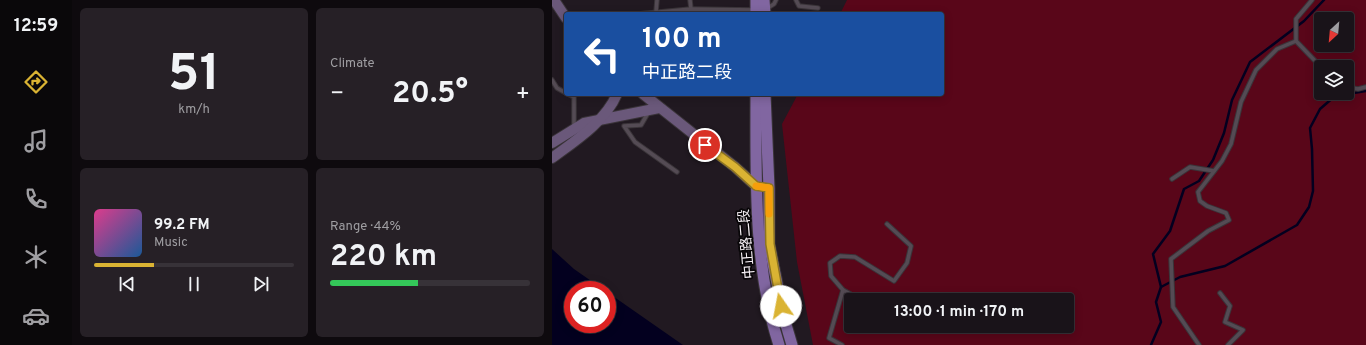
<!DOCTYPE html>
<html lang="en">
<head>
<meta charset="utf-8">
<style>
	:root { --surface:#191319; --page:#262026; --text:#f1f3f6; --muted:#9f9ea2; --line:#373238; --accent:#dab333 }
	body { margin:0; font-family:Overpass,"Noto Sans TC",sans-serif; background:var(--page); color:var(--text); height:100vh; display:flex; flex-direction:column; font-size:15px; white-space:nowrap }
	* { box-sizing:border-box; margin:0 }
	p { font-size:13px; color:var(--muted) }
	.icon { flex:none; width:22px; height:22px; fill:none; stroke:currentColor; stroke-width:2; stroke-linecap:round; stroke-linejoin:round }
	.map { position:relative; flex:1; overflow:hidden }
	.sheet { display:flex; flex-direction:column; gap:8px; padding:8px; background:#0e0a0e; width:480px }
	.sheet>* { flex:none }
	.hud { position:absolute; left:12px; top:12px; width:380px; height:84px; border-radius:4px; box-shadow:0 2px 10px #0003,0 0 0 1px var(--line); background:#1a4fa0; color:#fff; overflow:hidden }
	.needle { width:26px; rotate:206deg }
	.fabs { position:absolute; left:762px; top:12px; display:grid; gap:8px }
	.fabs a { display:grid; place-items:center; width:40px; height:40px; border-radius:4px; background:var(--surface); box-shadow:0 2px 10px #0003,0 0 0 1px var(--line); font-size:20px }
	.speed { position:absolute; left:12px; top:281px; display:flex; gap:8px; font-size:20px; font-weight:700; text-align:center }
	.speed>* { display:grid; place-content:center; width:52px; height:52px; border-radius:50%; background:var(--surface); box-shadow:0 2px 10px #0003,0 0 0 1px var(--line); line-height:1 }
	.speed .limit { border:6px solid #d22; background:#fff; color:#111 }
	.pin { position:absolute; display:grid; place-items:center; width:34px; height:34px; color:#fff; margin:-17px; border:2px solid #fff; border-radius:50%; box-shadow:0 1px 4px #0007 }
	.me { position:absolute; width:44px; margin:-22px; rotate:348deg; stroke-linejoin:round; filter:drop-shadow(0 0 3px #0008) }
	.turn { display:flex; align-items:center; gap:14px; height:84px; padding:0 12px; font-size:18px }
	.turn .icon { width:52px; height:52px; stroke-width:2.5 }
	.turn b { display:block; font-size:28px; line-height:34px }
	.big { font-size:30px; font-weight:700; line-height:1.1 }
	.sheet .widget { flex:1; display:flex; flex-direction:column; justify-content:center; gap:6px; min-width:0; padding:0 14px; border-radius:6px; background:var(--page) }
	.sheet .dial { align-items:center; gap:0 }
	.dial b { font-size:52px; line-height:1 }
	.song { display:flex; align-items:center; gap:12px }
	.cover { width:48px; height:48px; border-radius:6px; background:linear-gradient(135deg,hsl(330 70% 55%),hsl(210 70% 35%)) }
	.played { height:4px; border-radius:2px; background:linear-gradient(90deg,var(--accent) 30%,var(--line) 30%) }
	.keys { display:flex; justify-content:space-around; direction:ltr }
	.heat { display:flex; justify-content:space-between; align-items:center; font-size:22px; direction:ltr }
	.charge { height:6px; border-radius:3px; background:linear-gradient(90deg,#34c759 44%,var(--line) 0) }
	.sheet .tiles { flex:1; display:grid; gap:8px; grid-template-columns:repeat(2,1fr) }
	.trip { position:absolute; left:292px; top:293px; width:230px; height:40px; border-radius:4px; background:var(--surface); box-shadow:0 2px 10px #0003,0 0 0 1px var(--line); font-weight:700; line-height:40px; text-align:center }
	main { display:flex; flex:1; min-height:0 }
	.menu { display:flex; flex-direction:column; width:72px; justify-content:space-around; align-items:center; background:#0a080a; color:var(--muted) }
	.menu .icon { width:28px; height:28px }
	.menu .on { color:var(--accent) }
	.menu b { font-size:18px; color:var(--text) }
	.map>svg:first-child { display:block }
	.green { fill:#590619; fill-rule:evenodd }
	.water { fill:#03001f }
	.lines { fill:none; stroke-linecap:round; stroke-linejoin:round }
	.stream { stroke:#03001f; stroke-width:2.5 }
	.lane-casing { stroke:#3a3439; stroke-width:5.5 }
	.secondary-casing { stroke:#3a3439; stroke-width:12 }
	.primary-casing { stroke:#3a3439; stroke-width:13 }
	.lane { stroke:#544b54; stroke-width:3.5 }
	.secondary { stroke:#6a587a; stroke-width:10 }
	.primary { stroke:#8166a1; stroke-width:11 }
	.route-casing { stroke:#8e7421; stroke-width:10 }
	.route { stroke:#dab333; stroke-width:7 }
	.slow { stroke:#f59e0b; stroke-width:7 }
	.labels { text-anchor:middle; stroke-width:3.5; stroke-linejoin:round; paint-order:stroke }
	.street-label { font-size:14px; fill:#f8f2f7; stroke:#080608 }
</style>
</head>
<body>
<main>
<nav class="menu">
<b>12:59</b>
<svg class="icon on" aria-label="directions" viewBox="0 0 24 24"><path d="M12 3l9 9-9 9-9-9zM9 14v-3h6M13 9l2 2-2 2"/></svg>
<svg class="icon" aria-label="music" viewBox="0 0 24 24"><path d="M9 18V5l10-2v13"/><circle cx="6" cy="18" r="3"/><circle cx="16" cy="16" r="3"/></svg>
<svg class="icon" aria-label="phone" viewBox="0 0 24 24"><path d="M5 4h4l2 5-3 2q2 4 5 5l2-3 5 2v4C11 20 4 13 5 4z"/></svg>
<svg class="icon" aria-label="climate" viewBox="0 0 24 24"><path d="M12 3v18M4 7l16 10M4 17L20 7"/></svg>
<svg class="icon" aria-label="car" viewBox="0 0 24 24"><path d="M5 17H2v-5l4-1 3-4h7l3 4 3 1v5h-3M9 17h6M6 11h13"/><circle cx="7" cy="17" r="2"/><circle cx="17" cy="17" r="2"/></svg>
</nav>
<section class="sheet">
<div class="tiles">
<div class="widget dial"><b>51</b><p>km/h</p></div>
<div class="widget"><p>Climate</p>
<div class="heat"><a>−</a><b class="big">20.5°</b><a>+</a></div>
</div>
<div class="widget">
<div class="song"><i class="cover"></i><div><b>99.2 FM</b><p>Music</p></div></div>
<div class="played"></div>
<div class="keys"><svg class="icon" aria-label="previous" viewBox="0 0 24 24"><path d="M18 5L8 12l10 7zM5 5v14"/></svg><svg class="icon" aria-label="pause" viewBox="0 0 24 24"><path d="M8 5v14M16 5v14"/></svg><svg class="icon" aria-label="next" viewBox="0 0 24 24"><path d="M6 5l10 7-10 7zM19 5v14"/></svg></div>
</div>
<div class="widget"><p>Range · 44%</p><b class="big">220 km</b><div class="charge"></div></div>
</div>
</section>
<div class="map">
<svg width="814" height="345" viewBox="0 0 814 345">
	<rect width="100%" height="100%" fill="#211921"/>
	<path class="green" d="M295 0H814V345H261L245 262 230 124 246 94H390V14H288ZM769 19H795V45H769ZM769 67H795V93H769ZM299 300H515V326H299Z"/>
	<path class="water" d="M0 249 22 269 52 290H21V324H55V292L131 345H0Z"/>
	<g class="lines">
		<g class="stream">
			<path d="M609 287 628 277 673 266 745 225 757 207 761 191 760 149 758 128 768 109 783 96 814 91"/>
			<path d="M599 345 609 322 604 302 609 287 601 254 618 231 632 189 647 181 661 160 672 133 680 100 698 62 752 21 772 0"/>
		</g>
		<g class="lane-casing">
			<g id="lane">
				<path d="M138 0 139 9"/>
				<path d="M244 0 247 6 266 8"/>
				<path d="M214 9 222 4 224 0"/>
				<path d="M104 12 105 0"/>
				<path d="M86 14 139 9 202 10"/>
				<path d="M744 41 769 67"/>
				<path d="M0 80 5 88 14 93"/>
				<path d="M795 87 806 89 814 87"/>
				<path d="M16 94 22 97V128"/>
				<path d="M96 113 89 125 72 126 83 142 125 172"/>
				<path d="M620 179 638 167 662 171"/>
				<path d="M291 290 309 300"/>
				<path d="M668 293 678 306 673 322 691 330 676 345"/>
				<path d="M352 300 353 299"/>
				<path d="M290 345 277 338 291 290 279 276 278 263 288 256 303 257 342 281 355 263 359 246 335 224"/>
				<path d="M647 345 621 307 619 259 656 231 677 220 674 213 655 206 648 201 646 192 670 161 679 144 689 102 704 70 725 49 744 41V19L760 0"/>
			</g>
		</g>
		<g class="secondary-casing">
			<g id="secondary">
				<path d="M2 0 14 18"/>
				<path d="M91 94 183 167 204 186 210 187"/>
				<path d="M0 143 32 123 107 108"/>
				<path d="M0 158C23 141 53 122 65 94"/>
			</g>
		</g>
		<g class="primary-casing">
			<g id="primary">
				<path d="M204 0V14"/>
				<path d="M212 0 213 14"/>
				<path d="M204 94C204 177 201 265 227 345"/>
				<path d="M213 94 217 188V244L232 318 240 345"/>
			</g>
		</g>
		<use href="#lane" class="lane"/>
		<use href="#secondary" class="secondary"/>
		<use href="#primary" class="primary"/>
	</g>
	<g class="lines">
		<g class="route-casing">
			<path id="route" d="M153 145 183 167 204 186 217 188 218 244 229 306"/>
		</g>
		<use href="#route" class="route"/>
		<path class="slow" d="M204 186 217 188V214"/>
	</g>
	<g class="labels">
		<g class="street-label">
			<text transform="translate(194 244) rotate(-95)" y="5">中正路二段</text>
		</g>
	</g>
</svg>
<div class="fabs">
<a><svg class="needle" viewBox="-14 -14 28 28"><path d="M0-13l5 13h-10z" fill="#e53935"/><path d="M0 13l5-13h-10z" fill="#9f9ea2"/></svg></a>
<a><svg class="icon" aria-label="layers" viewBox="0 0 24 24"><path d="M12 4l9 5-9 5-9-5zM3 14l9 5 9-5"/></svg></a>
</div>
<div class="speed"><div class="limit">60</div></div>
<div class="pin" style="left:153px;top:145px;background:#d93025"><svg class="icon" aria-label="arrive" viewBox="0 0 24 24"><path d="M6 21V4h12l-3 4 3 4H6"/></svg></div>
<svg class="me" style="left:229px;top:306px" viewBox="-20 -20 40 40"><circle r="19" fill="#fff"/><path d="M0-13L10 11 0 6-10 11z" fill="#dab333"/></svg>
<div class="trip">13:00 · 1 min · 170 m</div>
<div class="hud">
<div class="turn"><svg class="icon" aria-label="left" viewBox="0 0 24 24"><path d="M17 20v-9H6M10 6l-5 5 5 5"/></svg><div><b>100 m</b>中正路二段</div></div>
</div>
</div>
</main>
</body>
</html>
